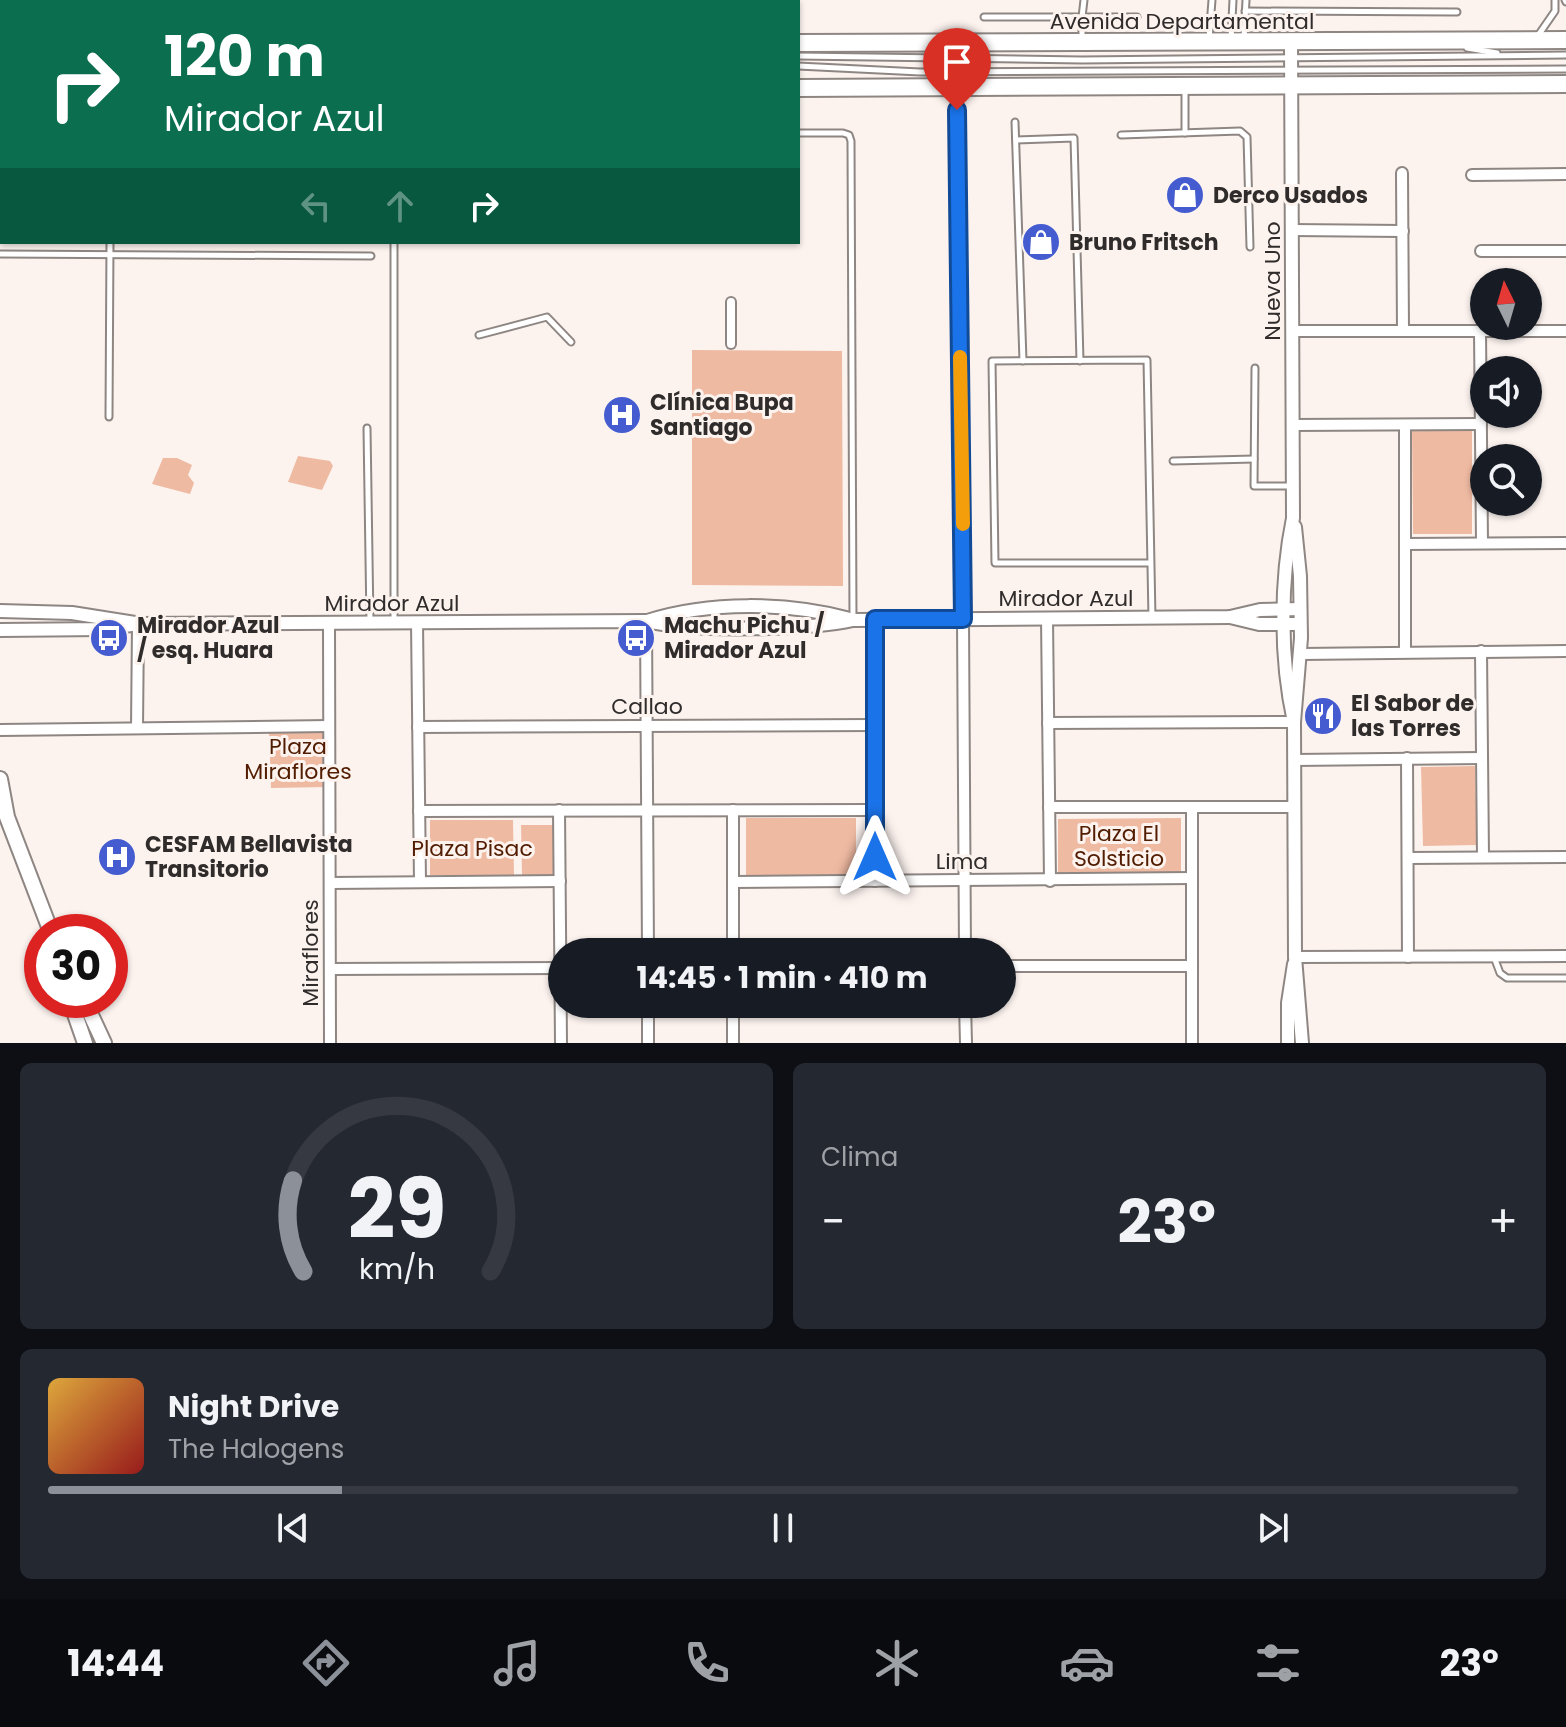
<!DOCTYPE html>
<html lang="es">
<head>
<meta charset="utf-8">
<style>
	:root { --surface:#171b24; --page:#242831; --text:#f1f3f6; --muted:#9ea1a6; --line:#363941; --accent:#8c9099 }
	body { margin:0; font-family:Poppins,sans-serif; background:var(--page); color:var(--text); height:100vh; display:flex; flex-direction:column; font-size:30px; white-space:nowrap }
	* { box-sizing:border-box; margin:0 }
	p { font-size:26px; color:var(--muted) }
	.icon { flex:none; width:44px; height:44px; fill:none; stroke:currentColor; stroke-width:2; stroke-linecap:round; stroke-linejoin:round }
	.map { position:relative; height:1043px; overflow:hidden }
	.sheet { display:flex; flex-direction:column; gap:20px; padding:20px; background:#0d0f14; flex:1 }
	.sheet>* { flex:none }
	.banner { position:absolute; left:0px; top:0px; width:800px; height:244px; box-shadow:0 2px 6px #0004; background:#0b6e4f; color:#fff; overflow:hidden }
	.needle { width:52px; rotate:355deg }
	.buttons { position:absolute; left:1470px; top:268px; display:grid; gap:16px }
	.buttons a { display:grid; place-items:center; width:72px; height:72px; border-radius:50%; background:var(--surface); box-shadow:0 2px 6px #0004; font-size:40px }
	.speed { position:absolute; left:24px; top:914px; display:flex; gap:16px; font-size:40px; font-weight:700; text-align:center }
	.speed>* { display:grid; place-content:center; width:104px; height:104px; border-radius:50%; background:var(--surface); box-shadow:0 2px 6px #0004; line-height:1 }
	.speed .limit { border:12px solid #d22; background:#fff; color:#111 }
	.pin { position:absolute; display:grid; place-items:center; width:68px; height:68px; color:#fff; margin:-82px -34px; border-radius:50% 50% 50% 0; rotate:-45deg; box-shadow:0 0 8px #0007 }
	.pin .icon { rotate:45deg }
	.me { position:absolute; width:88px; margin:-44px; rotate:0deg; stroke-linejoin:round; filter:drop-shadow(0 0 6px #0008) }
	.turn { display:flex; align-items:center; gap:28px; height:168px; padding:0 32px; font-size:36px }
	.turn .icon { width:104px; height:104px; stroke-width:2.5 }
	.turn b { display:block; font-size:56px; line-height:68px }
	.lanes { display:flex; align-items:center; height:76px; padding:0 32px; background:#0003; justify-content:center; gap:40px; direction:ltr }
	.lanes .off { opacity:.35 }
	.big { font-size:60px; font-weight:700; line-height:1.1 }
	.sheet .card { flex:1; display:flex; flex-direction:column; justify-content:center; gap:12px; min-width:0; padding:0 28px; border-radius:12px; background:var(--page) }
	.sheet .dial { align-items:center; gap:0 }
	.dial svg { height:208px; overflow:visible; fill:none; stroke:var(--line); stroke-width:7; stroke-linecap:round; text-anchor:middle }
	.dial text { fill:var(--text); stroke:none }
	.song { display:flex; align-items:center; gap:24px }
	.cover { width:96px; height:96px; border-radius:12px; background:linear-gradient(135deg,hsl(40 70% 55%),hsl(0 70% 35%)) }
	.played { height:8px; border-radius:4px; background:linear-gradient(90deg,var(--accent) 20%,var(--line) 20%) }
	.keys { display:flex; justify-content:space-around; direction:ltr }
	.heat { display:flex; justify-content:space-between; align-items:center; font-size:44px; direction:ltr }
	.sheet .tiles { flex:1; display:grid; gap:20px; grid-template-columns:1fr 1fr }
	.card:last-child { grid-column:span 2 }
	.trip { position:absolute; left:548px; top:938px; width:468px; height:80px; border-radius:40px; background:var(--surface); box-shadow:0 2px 6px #0004; font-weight:700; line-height:80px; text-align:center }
	.menu { display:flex; height:128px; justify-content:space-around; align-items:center; background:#090b0e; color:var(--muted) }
	.menu .icon { width:56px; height:56px }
	.menu .current { color:var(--accent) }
	.menu b { font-size:36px; color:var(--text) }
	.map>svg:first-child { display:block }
	.green { fill:#efbaa2 }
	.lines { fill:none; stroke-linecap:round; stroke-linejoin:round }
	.service-casing { stroke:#8e8682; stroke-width:9 }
	.pedestrian-casing { stroke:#8e8682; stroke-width:12 }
	.minor-casing { stroke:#8e8682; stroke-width:14 }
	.tertiary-casing { stroke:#8e8682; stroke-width:16 }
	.secondary-casing { stroke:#8e8682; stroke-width:18 }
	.primary-casing { stroke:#8e8682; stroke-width:20 }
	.service { stroke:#fff; stroke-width:5 }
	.pedestrian { stroke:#fff; stroke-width:8 }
	.minor { stroke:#fff; stroke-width:10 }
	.tertiary { stroke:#fff; stroke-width:12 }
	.secondary { stroke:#fff; stroke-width:14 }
	.primary { stroke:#fff; stroke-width:16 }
	.route-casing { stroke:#114b97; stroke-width:20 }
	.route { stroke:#1a73e8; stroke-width:14 }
	.slow { stroke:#f59e0b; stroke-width:14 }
	.labels { text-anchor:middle; stroke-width:6; stroke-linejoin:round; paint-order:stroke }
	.street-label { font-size:22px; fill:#2f2c2b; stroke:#fcf3ef }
	.poi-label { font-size:22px; font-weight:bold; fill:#2f2c2b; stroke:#fcf3ef; text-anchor:start }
	.park-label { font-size:22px; fill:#511c00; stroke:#fcf3ef }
</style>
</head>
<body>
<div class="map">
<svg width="1566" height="1043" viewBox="0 0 1566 1043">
	<rect width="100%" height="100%" fill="#fcf3ef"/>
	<g class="green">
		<path d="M692 350 842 351 843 586 692 585Z"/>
		<path d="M1412 428H1472V534H1413Z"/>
		<path d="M298 456 330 461 333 466 322 490 288 482Z"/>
		<path d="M163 458H177L192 465 188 475 194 483 190 494 152 484Z"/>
		<path d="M326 729 327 787 271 788 269 730Z"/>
		<path d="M1475 766 1477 845 1423 846 1421 767Z"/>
		<rect x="746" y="818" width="110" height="59"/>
		<path d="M1181 818V872L1058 873V819Z"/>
		<path d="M430 820H513L514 875H430Z"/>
		<path d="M521 825H554V875H522Z"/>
	</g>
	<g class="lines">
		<g class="service-casing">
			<g id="service">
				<path d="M1084 0 1082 17H1137"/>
				<path d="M1565 0 1566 2"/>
				<path d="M1245 11 1457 12"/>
				<path d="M984 17H1082V38"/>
				<path d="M1537 37 1555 11V0"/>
				<path d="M1209 39 1212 0"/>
				<path d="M1231 39 1233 0"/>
				<path d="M1244 39 1246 0"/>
				<path d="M1467 48 1497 53"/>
				<path d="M798 56 1082 60 1566 55"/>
				<path d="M0 60H2"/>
				<path d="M798 66 920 72 1566 69"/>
				<path d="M0 68H2"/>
				<path d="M956 88 963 618"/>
				<path d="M1015 122 1023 361"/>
				<path d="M798 133H843L849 135 851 141 853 618"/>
				<path d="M1185 133V88"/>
				<path d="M1121 135 1240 131 1247 137 1250 247"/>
				<path d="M1016 140 1074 138 1080 361"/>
				<path d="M0 254 371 256"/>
				<path d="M479 335 547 317 571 342"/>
				<path d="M1255 368 1254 486H1290"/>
				<path d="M109 417 110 242"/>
				<path d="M367 428 370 623"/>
				<path d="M1173 461 1254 459"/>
				<path d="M1151 563H995L992 361 1147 360 1152 618"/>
				<path d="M394 621V242"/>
				<path d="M1494 957 1500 973 1507 978H1566"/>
			</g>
		</g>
		<g class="pedestrian-casing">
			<path id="pedestrian" d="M731 344V302"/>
		</g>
		<g class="minor-casing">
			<g id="minor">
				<path d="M166 2V0"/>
				<path d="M374 2V0"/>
				<path d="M1402 173 1403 331"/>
				<path d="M1472 175 1566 174"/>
				<path d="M1291 230 1403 231"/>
				<path d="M1481 251H1566"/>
				<path d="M1292 331H1566"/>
				<path d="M1480 331 1482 543"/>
				<path d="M1292 425 1481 424"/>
				<path d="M1405 425V652"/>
				<path d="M1405 544 1566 543"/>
				<path d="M1047 618 1050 881"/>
				<path d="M875 619V881"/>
				<path d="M963 619 965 952"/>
				<path d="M646 621 648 952"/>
				<path d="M417 622 420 882"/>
				<path d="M329 623 330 1043"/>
				<path d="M1481 651 1483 857"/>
				<path d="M1301 654 1566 651"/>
				<path d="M1048 723 1294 722"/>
				<path d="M418 727 875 725"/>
				<path d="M137 728 138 624"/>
				<path d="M0 730 329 726"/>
				<path d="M1407 758 1408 957"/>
				<path d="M1294 760 1482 758"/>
				<path d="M1049 807H1295"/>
				<path d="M1192 807V1043"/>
				<path d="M559 810 561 1043"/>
				<path d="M733 810V952"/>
				<path d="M419 811 875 810"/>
				<path d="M1408 858 1566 857"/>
				<path d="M733 882 1192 878"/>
				<path d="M330 883 560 881"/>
				<path d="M1295 957 1566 956"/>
				<path d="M1002 966H1192"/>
				<path d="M330 969 561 968"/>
				<path d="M648 1004V1043"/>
				<path d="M733 1004V1043"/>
				<path d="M965 1004 966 1043"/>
			</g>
		</g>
		<g class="tertiary-casing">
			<g id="tertiary">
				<path d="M657 2 658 0"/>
				<path d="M1291 43 1293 518C1280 582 1280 659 1294 722"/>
				<path d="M1295 527 1300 576 1301 638 1294 722 1295 957 1302 1043"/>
				<path d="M0 611 72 613 135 623"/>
				<path d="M1230 617 1259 624H1294"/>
				<path d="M647 621C709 601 787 602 850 619"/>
				<path d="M0 630 104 629 138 624 646 621C691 632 808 630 853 620L1230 617 1260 610 1300 609"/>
				<path d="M1288 1043V1003L1294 964"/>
			</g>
		</g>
		<g class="secondary-casing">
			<g id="secondary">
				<path d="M0 779 7 817 51 932"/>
				<path d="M70 1000 85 1043"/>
				<path d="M84 1000 104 1043"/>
			</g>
		</g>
		<g class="primary-casing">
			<g id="primary">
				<path d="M798 43 1566 40"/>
				<path d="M0 44H2"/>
				<path d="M798 88 1566 84"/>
				<path d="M0 89H2"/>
			</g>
		</g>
		<use href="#service" class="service"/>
		<use href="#pedestrian" class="pedestrian"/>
		<use href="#minor" class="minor"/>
		<use href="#tertiary" class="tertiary"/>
		<use href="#secondary" class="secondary"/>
		<use href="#primary" class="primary"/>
	</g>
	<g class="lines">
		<g class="route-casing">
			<path id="route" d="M875 857V619H963L957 110"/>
		</g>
		<use href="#route" class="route"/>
		<path class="slow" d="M960 357 963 524"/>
	</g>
	<defs>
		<g id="shop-disc" transform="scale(2)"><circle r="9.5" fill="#445cd0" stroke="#fcf3ef"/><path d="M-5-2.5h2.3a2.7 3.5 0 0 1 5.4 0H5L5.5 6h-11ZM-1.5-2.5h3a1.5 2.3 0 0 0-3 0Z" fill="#fff"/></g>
		<g id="hospital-disc" transform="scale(2)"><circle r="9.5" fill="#445cd0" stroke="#fcf3ef"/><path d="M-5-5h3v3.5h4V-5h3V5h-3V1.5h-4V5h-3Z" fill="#fff"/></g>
		<g id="bus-disc" transform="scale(2)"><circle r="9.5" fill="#445cd0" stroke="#fcf3ef"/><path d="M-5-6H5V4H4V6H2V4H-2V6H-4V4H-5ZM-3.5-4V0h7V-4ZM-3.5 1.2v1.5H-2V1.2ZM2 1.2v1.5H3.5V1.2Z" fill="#fff"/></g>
		<g id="restaurant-disc" transform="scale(2)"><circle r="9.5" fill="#445cd0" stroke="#fcf3ef"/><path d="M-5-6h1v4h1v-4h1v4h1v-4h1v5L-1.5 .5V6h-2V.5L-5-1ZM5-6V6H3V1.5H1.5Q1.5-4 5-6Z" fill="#fff"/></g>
	</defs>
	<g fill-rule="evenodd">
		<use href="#shop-disc" x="1185" y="195"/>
		<use href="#shop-disc" x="1041" y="242"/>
		<use href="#hospital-disc" x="622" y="415"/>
		<use href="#bus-disc" x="109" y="638"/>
		<use href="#bus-disc" x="636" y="638"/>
		<use href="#restaurant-disc" x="1323" y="716"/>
		<use href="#hospital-disc" x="117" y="857"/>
	</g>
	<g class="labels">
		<g class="street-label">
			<text x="1182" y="29">Avenida Departamental</text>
			<text transform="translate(1272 281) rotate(-90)" y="8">Nueva Uno</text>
			<text x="1066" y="606">Mirador Azul</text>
			<text x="392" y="611">Mirador Azul</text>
			<text x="647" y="714">Callao</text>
			<text x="962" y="869">Lima</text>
			<text transform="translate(310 953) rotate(-90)" y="8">Miraflores</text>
		</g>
		<g class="poi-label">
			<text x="1213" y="203">Derco Usados</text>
			<text x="1069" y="250">Bruno Fritsch</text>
			<text x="650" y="410">Clínica Bupa<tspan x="650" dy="25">Santiago</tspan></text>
			<text x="137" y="633">Mirador Azul<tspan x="137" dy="25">/ esq. Huara</tspan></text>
			<text x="664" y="633">Machu Pichu /<tspan x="664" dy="25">Mirador Azul</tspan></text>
			<text x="1351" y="711">El Sabor de<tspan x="1351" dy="25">las Torres</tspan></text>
			<text x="145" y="852">CESFAM Bellavista<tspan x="145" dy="25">Transitorio</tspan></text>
		</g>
		<g class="park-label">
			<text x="298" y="754">Plaza<tspan x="298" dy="25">Miraflores</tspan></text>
			<text x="1119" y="841">Plaza El<tspan x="1119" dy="25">Solsticio</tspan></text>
			<text x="472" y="856">Plaza Pisac</text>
		</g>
	</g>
</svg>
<div class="buttons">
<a><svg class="needle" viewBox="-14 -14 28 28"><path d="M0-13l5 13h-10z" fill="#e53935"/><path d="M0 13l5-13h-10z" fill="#9ea1a6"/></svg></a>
<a><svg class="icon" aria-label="sound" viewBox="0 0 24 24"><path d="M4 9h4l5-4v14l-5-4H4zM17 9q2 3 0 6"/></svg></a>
<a><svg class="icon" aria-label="search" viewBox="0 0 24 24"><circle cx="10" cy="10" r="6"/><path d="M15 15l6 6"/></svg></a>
</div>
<div class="speed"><div class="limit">30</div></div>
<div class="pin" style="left:957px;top:110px;background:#d93025"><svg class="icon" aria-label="arrive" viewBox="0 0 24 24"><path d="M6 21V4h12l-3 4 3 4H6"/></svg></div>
<svg class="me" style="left:875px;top:857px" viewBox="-20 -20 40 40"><path d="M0-17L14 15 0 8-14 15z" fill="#1a73e8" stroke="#fff" stroke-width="4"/></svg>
<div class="trip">14:45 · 1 min · 410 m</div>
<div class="banner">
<div class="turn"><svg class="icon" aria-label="right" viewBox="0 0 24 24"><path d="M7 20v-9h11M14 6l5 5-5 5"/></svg><div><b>120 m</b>Mirador Azul</div></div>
<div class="lanes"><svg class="icon off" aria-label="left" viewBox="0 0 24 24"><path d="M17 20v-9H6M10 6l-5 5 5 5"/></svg><svg class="icon off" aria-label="ahead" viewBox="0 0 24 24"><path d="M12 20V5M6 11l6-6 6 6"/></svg><svg class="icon" aria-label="right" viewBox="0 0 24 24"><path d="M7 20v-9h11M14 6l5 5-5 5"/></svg></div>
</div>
</div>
<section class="sheet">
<div class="tiles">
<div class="card dial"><svg viewBox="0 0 100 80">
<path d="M14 69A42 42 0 1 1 86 69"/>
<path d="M14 69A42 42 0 0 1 10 34" stroke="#8c9099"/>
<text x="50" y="56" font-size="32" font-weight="700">29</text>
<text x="50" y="72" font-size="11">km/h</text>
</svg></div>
<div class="card"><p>Clima</p>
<div class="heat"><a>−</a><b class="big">23°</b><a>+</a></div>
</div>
<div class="card">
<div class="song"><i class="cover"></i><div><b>Night Drive</b><p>The Halogens</p></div></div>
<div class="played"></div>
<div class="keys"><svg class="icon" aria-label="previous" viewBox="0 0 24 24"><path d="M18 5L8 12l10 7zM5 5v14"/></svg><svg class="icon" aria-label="pause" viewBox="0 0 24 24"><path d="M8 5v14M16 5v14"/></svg><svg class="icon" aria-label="next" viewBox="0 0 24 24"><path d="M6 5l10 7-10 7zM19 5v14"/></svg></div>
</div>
</div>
</section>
<nav class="menu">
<b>14:44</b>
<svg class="icon current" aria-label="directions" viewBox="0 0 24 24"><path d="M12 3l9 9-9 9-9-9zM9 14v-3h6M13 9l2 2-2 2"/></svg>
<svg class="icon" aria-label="music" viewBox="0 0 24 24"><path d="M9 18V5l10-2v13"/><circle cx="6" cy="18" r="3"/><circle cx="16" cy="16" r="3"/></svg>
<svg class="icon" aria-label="phone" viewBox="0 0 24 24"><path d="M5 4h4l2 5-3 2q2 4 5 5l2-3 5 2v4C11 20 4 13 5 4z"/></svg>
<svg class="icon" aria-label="climate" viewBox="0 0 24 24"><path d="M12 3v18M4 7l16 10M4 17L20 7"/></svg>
<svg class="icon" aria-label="car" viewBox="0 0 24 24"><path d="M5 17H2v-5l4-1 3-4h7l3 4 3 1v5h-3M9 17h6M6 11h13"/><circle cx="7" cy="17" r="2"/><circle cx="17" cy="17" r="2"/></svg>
<svg class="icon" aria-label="filters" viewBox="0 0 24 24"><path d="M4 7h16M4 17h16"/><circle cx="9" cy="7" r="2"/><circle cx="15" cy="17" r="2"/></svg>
<b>23°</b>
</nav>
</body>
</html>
